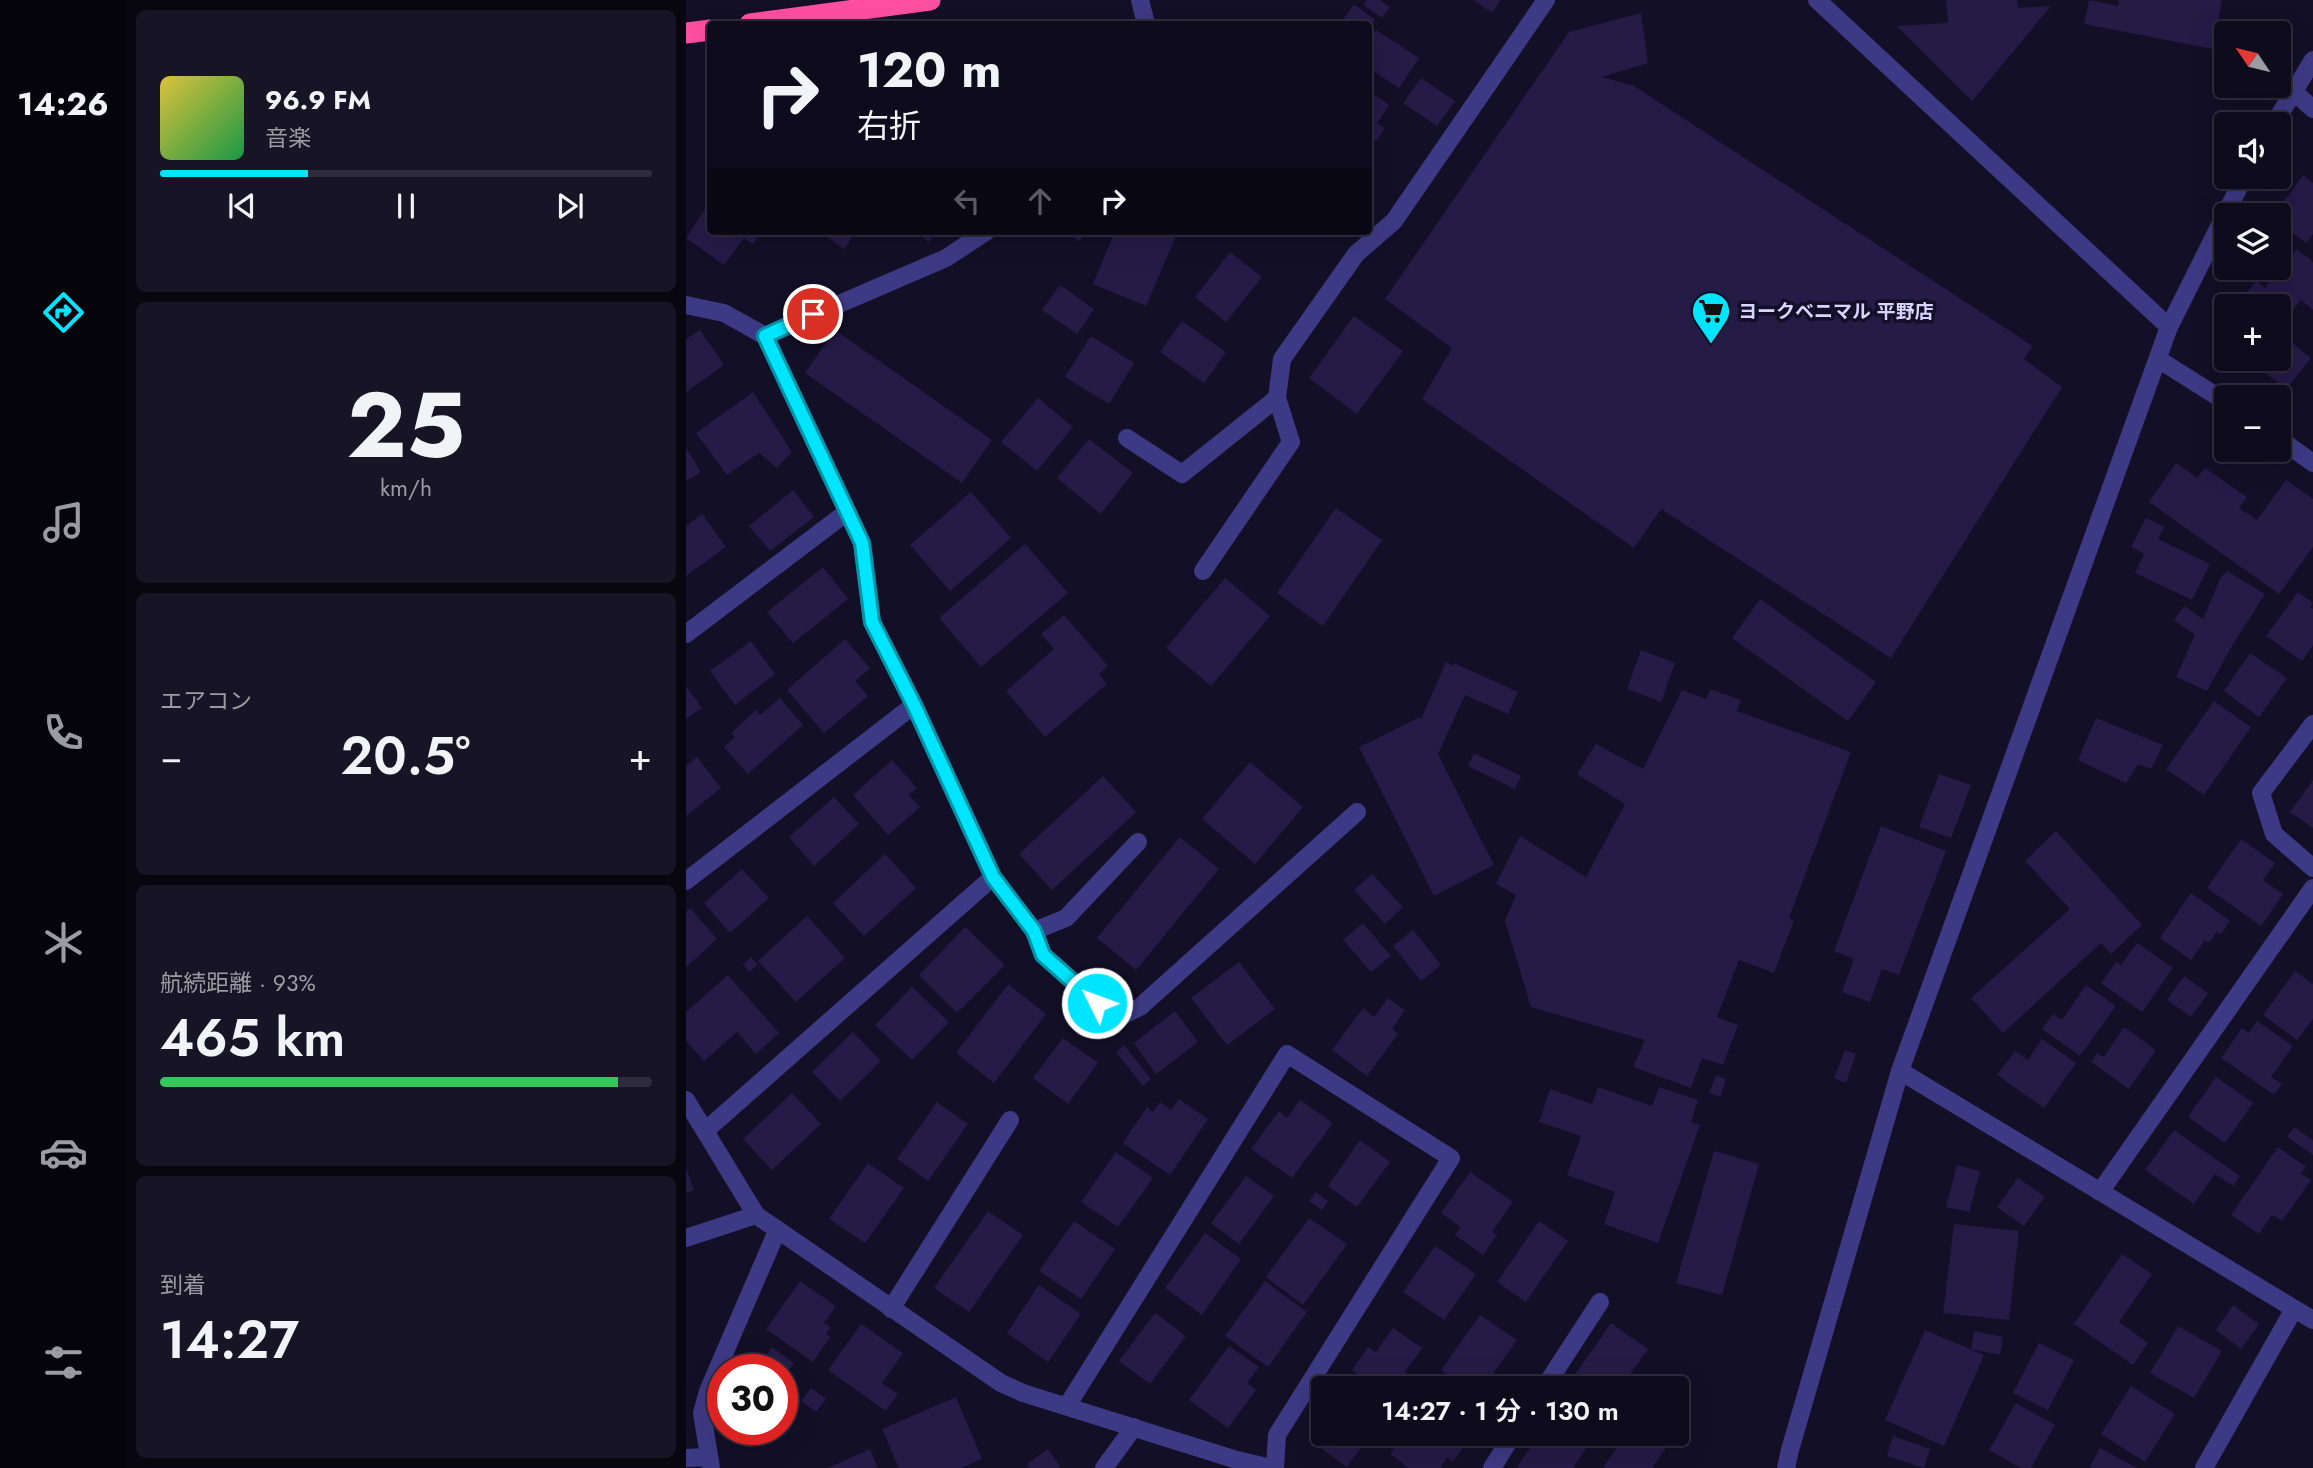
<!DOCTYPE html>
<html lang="ja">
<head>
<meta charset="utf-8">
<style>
	:root { --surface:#0e0b1c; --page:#171425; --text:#f1f3f6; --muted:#9b9ba3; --line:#2e2b3b; --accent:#00e5ff }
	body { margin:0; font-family:Jost,"Noto Sans JP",sans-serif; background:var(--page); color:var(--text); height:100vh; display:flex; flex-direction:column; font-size:26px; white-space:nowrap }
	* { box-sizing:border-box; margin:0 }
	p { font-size:23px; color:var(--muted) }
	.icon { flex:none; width:38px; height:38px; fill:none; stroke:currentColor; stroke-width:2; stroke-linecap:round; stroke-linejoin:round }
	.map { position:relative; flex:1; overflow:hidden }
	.panel { display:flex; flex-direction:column; gap:10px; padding:10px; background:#08060f; width:560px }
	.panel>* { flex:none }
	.banner { position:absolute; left:21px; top:21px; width:665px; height:214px; border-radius:7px; box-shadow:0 7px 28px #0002,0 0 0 2px var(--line); background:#0e0b1c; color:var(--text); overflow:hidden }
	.needle { width:46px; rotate:305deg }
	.buttons { position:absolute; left:1528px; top:21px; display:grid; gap:14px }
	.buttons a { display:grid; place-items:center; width:77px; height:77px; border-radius:7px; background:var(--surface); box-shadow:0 7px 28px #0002,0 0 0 2px var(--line); font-size:35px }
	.speed { position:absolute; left:21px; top:1354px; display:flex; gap:14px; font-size:35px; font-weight:700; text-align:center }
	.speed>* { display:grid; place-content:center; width:91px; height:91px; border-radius:50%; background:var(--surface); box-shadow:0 7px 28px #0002,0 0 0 2px var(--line); line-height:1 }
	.speed .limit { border:10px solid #d22; background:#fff; color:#111 }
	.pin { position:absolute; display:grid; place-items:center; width:60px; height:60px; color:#fff; margin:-30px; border:4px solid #fff; border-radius:50%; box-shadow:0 2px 7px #0007 }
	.me { position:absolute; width:77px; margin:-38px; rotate:312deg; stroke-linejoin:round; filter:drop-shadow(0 0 5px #0008) }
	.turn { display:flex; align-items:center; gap:24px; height:147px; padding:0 35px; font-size:32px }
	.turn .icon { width:91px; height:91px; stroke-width:2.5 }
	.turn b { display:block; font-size:49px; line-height:60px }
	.lanes { display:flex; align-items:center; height:66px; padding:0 35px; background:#0003; justify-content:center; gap:35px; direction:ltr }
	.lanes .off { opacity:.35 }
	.big { font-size:52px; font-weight:600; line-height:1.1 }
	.panel .card { flex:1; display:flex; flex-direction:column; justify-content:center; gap:10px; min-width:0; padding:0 24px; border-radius:10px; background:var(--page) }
	.panel .dial { align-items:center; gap:0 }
	.dial b { font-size:91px; line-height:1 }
	.song { display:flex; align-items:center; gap:21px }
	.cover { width:84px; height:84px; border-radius:10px; background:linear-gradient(135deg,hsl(50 70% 55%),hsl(140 70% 35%)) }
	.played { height:7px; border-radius:4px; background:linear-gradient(90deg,var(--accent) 30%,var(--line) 30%) }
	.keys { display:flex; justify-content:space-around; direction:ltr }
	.heat { display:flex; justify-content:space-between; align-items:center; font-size:38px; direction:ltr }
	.charge { height:10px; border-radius:5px; background:linear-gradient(90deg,#34c759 93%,var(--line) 0) }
	.trip { position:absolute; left:625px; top:1376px; width:378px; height:70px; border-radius:7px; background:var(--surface); box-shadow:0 7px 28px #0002,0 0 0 2px var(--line); font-weight:600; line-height:70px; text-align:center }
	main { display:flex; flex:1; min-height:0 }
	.tab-bar { display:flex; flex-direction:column; width:126px; justify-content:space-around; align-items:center; background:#06040b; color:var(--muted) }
	.tab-bar .icon { width:49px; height:49px }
	.tab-bar .on { color:var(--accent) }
	.tab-bar b { font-size:32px; color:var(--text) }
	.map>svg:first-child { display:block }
	.building { fill:#241b47 }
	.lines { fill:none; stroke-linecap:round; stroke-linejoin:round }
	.street { stroke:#3d3a85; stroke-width:18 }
	.highway { stroke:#ff4fa3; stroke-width:21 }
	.route-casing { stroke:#0095a6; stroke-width:18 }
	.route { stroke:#00e5ff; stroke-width:12 }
	.labels { text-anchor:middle; stroke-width:7; stroke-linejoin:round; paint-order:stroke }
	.poi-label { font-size:19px; font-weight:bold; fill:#d9d4ff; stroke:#130f26; text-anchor:start }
</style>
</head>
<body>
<main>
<nav class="tab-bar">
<b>14:26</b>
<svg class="icon on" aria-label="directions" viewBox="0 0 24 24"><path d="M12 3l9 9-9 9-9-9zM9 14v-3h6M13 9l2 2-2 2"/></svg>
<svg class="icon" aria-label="music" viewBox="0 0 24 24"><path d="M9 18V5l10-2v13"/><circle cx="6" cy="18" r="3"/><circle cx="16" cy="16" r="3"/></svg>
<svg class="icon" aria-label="phone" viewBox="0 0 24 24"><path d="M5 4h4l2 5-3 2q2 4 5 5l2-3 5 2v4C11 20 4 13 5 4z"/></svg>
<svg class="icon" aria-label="climate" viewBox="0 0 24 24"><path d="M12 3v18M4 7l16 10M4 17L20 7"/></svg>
<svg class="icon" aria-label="car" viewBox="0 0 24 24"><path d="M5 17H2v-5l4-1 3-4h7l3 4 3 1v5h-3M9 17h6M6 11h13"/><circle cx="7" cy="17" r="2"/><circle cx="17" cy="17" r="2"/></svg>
<svg class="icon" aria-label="filters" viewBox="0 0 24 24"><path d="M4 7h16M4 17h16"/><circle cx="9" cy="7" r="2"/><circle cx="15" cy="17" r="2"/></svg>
</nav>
<section class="panel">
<div class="card">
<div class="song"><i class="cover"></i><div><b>96.9 FM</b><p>音楽</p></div></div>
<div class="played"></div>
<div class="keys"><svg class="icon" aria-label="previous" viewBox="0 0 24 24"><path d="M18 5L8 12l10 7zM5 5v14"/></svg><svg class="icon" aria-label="pause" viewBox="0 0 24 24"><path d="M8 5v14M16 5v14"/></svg><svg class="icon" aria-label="next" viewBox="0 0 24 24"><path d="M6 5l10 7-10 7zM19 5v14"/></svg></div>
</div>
<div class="card dial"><b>25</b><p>km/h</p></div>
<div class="card"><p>エアコン</p>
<div class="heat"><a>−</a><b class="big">20.5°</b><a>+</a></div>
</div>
<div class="card"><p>航続距離 · 93%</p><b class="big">465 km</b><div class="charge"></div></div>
<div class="card"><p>到着</p><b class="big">14:27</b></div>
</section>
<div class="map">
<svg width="1627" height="1468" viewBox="0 0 1627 1468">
	<rect width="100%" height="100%" fill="#130f26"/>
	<g class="building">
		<path d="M680 0H694L704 7 696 18 677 5Z"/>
		<path d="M788 0H815L806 13Z"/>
		<path d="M1260 0H1331L1332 8 1365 6 1286 101 1211 26 1262 23Z"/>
		<path d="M1403 0 1432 6 1433 0H1536L1527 49 1398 24Z"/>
		<path d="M668 4 689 20 682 29V24H654Z"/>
		<path d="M955 13 962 63 916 77 948 86 1347 346 1338 359 1376 387 1205 658 975 509 948 548 736 399 766 348 699 299 883 32Z"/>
		<path d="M690 30 733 58 713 88 682 68V42Z"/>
		<path d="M735 78 769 101 751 126 717 103Z"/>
		<path d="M682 90 703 105 691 123 699 128 690 141 682 135Z"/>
		<path d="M1617 175 1627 183V234L1621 243 1592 223V215H1588Z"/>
		<path d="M24 202V231H76L67 244 58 238 38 265 0 238Z"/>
		<path d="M133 231H170L158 249Z"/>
		<path d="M228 231H251L243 242Z"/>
		<path d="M375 231H399L394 241Z"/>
		<path d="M429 231H492L460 306 407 284Z"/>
		<path d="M1611 249 1627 262V310L1615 300 1592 328V306H1550L1570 281 1579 288Z"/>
		<path d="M544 252 576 277 540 322 509 297Z"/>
		<path d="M374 285 408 309 391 334 356 310Z"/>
		<path d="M668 316 717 351 671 414 623 378Z"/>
		<path d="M1540 318V341L1529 332Z"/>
		<path d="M496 321 540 352 518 383 474 352Z"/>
		<path d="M14 330 38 365 0 392V339Z"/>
		<path d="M149 330 306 440 276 483 119 373Z"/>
		<path d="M1592 332 1625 358 1600 389 1562 359H1592Z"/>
		<path d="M405 336 448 363 423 404 379 377Z"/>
		<path d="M67 392 106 452 91 468 73 453 41 475 10 433Z"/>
		<path d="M352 398 387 427 351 471 315 442Z"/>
		<path d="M403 439 447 473 415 514 371 478Z"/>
		<path d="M0 448 15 472 0 481Z"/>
		<path d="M1490 463 1511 478 1519 468 1561 497 1553 508 1571 520 1600 480 1627 499V547L1593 594 1463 502Z"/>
		<path d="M107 490 128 517 84 551 63 526Z"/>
		<path d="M285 492 325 538 264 591 224 545Z"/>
		<path d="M650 508 696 540 637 626 591 593Z"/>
		<path d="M16 514 40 547 0 576V526Z"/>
		<path d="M1460 518 1478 527 1472 539 1524 564 1506 600 1449 573 1458 554 1445 547Z"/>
		<path d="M339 544 382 593 295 667 253 618Z"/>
		<path d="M137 567 162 599 107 643 81 612Z"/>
		<path d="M1541 571 1579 594 1547 644 1521 691 1490 677 1509 635 1488 620 1498 606 1517 619 1535 577Z"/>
		<path d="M539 578 584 616 525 686 480 648Z"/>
		<path d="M1612 592 1627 603 1624 607 1627 609V645L1616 661 1580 636Z"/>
		<path d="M1074 599 1190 682 1162 721 1046 638Z"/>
		<path d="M378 615 422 666 413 674 421 684 359 737 320 691 368 649 355 634Z"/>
		<path d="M159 639 184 668 169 681 182 696 138 733 101 690Z"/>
		<path d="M65 641 89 674 49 705 24 671Z"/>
		<path d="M955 650 989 663 975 702 941 689Z"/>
		<path d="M1564 653 1601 678 1573 717 1538 691Z"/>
		<path d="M760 662 767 666 768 663 832 692 822 714 779 695 752 754 808 865 748 896 673 747 734 717 735 719Z"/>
		<path d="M0 686 16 708 0 719Z"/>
		<path d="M1024 689 1055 700 1051 711 1165 752 1103 918 1108 920 1088 973 1053 960 1031 1017 1052 1025 1037 1065 1016 1058 1005 1088 947 1067 959 1040 845 1007 819 921 830 895 810 884 834 836 900 877 939 804 891 774 910 744 957 769 996 690 1020 699Z"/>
		<path d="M94 698 117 725 62 774 38 747 49 737 45 733 70 710 74 715Z"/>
		<path d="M1528 701 1565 727 1518 795 1480 769Z"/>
		<path d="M1410 718 1477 745 1465 769 1452 764 1440 783 1392 760Z"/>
		<path d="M788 753 835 776 829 789 782 766Z"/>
		<path d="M11 757 35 788 0 816V766Z"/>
		<path d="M206 760 231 788 223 795 234 807 202 835 167 795Z"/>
		<path d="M564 762 617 807 569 864 516 819Z"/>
		<path d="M1253 774 1285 785 1265 838 1233 827Z"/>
		<path d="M417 776 450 812 366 890 333 854Z"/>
		<path d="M1627 780V828L1604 812Z"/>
		<path d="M148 797 173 824 128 866 103 837Z"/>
		<path d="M1195 826 1260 851 1213 975 1196 969 1184 1002 1156 992 1168 959 1148 951Z"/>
		<path d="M1370 831 1456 925 1425 954 1415 943 1317 1033 1285 998 1384 909 1339 861Z"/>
		<path d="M494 837 533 869 450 970 411 938Z"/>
		<path d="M1555 839 1589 863 1577 880 1597 894 1575 926 1521 888Z"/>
		<path d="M199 854 230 888 178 936 147 903Z"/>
		<path d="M56 869 83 898 44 933 18 903Z"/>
		<path d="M686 874 717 907 699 924 668 890Z"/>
		<path d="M1505 893 1544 921 1535 934 1531 932 1523 943 1519 940 1505 960 1474 938Z"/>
		<path d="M4 908 31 939 0 967V912Z"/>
		<path d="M121 916 159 958 110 1002 72 961Z"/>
		<path d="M677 923 705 956 685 972 657 940Z"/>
		<path d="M279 927 319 965 271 1013 233 975Z"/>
		<path d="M727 930 755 965 735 981 707 946Z"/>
		<path d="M1451 943 1487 968 1456 1012 1415 983 1430 962 1435 965Z"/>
		<path d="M65 957 72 965 63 972 57 964Z"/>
		<path d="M553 962 589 1009 541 1045 505 998Z"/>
		<path d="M1609 971 1627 984V1019L1611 1040 1577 1015Z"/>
		<path d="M42 975 93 1033 70 1054 51 1032 18 1061 0 1041V1012Z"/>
		<path d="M1498 976 1522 993 1505 1017 1481 1000Z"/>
		<path d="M322 984 360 1014 308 1083 270 1053Z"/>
		<path d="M1400 985 1430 1006 1394 1056 1356 1029 1367 1014 1376 1020Z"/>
		<path d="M226 987 263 1022 226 1060 189 1025Z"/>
		<path d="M702 998 719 1010 706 1029 712 1034 681 1076 646 1050 677 1008 688 1017Z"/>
		<path d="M489 1011 512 1042 470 1074 448 1043Z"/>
		<path d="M1571 1021 1607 1046 1585 1077 1596 1084 1588 1095 1535 1058 1556 1028 1563 1033Z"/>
		<path d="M1438 1027 1470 1050 1443 1089 1405 1062 1411 1053 1418 1057Z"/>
		<path d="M167 1032 195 1061 154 1101 126 1072Z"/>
		<path d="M377 1038 412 1063 382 1104 347 1078Z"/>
		<path d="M1356 1039 1390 1063 1358 1108 1311 1075 1329 1051 1342 1060Z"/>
		<path d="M438 1045 465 1079 457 1086 430 1052Z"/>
		<path d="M1159 1050 1170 1054 1160 1083 1148 1078Z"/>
		<path d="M1030 1075 1040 1079 1034 1097 1023 1093Z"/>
		<path d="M1530 1077 1567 1103 1539 1143 1502 1117Z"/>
		<path d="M912 1087 966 1106 973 1087 1012 1100 1005 1122 1014 1125 972 1243 918 1224 929 1192 881 1175 895 1136 853 1122 864 1089 906 1104Z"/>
		<path d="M106 1093 135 1124 86 1170 57 1139Z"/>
		<path d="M493 1099 522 1119 484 1175 437 1143 461 1107 467 1112 474 1102 485 1110Z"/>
		<path d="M614 1100 647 1123 606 1178 565 1149 593 1111 601 1118Z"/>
		<path d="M251 1102 282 1124 242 1181 211 1159Z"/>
		<path d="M1608 1127 1627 1140V1155L1601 1137Z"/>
		<path d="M1488 1130 1554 1176 1547 1186 1529 1174 1508 1204 1459 1170Z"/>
		<path d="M674 1140 704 1162 671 1207 642 1186Z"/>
		<path d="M1592 1147 1620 1167 1615 1174 1625 1180 1596 1221 1586 1215 1573 1234 1545 1215Z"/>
		<path d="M1028 1151 1073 1164 1036 1295 990 1283Z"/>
		<path d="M430 1152 467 1178 432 1227 395 1202Z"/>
		<path d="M182 1163 218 1188 179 1243 143 1219Z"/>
		<path d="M1271 1165 1294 1171 1283 1212 1260 1207Z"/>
		<path d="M0 1167 8 1190 0 1193Z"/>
		<path d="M784 1172 827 1202 806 1232 811 1235 797 1255 769 1235 775 1227 755 1213Z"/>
		<path d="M560 1176 588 1196 553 1244 525 1223Z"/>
		<path d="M1332 1178 1359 1197 1338 1226 1311 1207Z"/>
		<path d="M630 1192 642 1201 636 1210 623 1201Z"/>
		<path d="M302 1211 337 1235 283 1312 248 1288Z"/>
		<path d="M623 1218 661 1244 617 1305 580 1277Z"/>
		<path d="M388 1221 429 1249 395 1299 353 1271Z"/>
		<path d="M853 1221 882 1241 840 1302 811 1282Z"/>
		<path d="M1268 1224 1333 1231 1323 1320 1257 1313Z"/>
		<path d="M519 1233 555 1259 516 1315 479 1288Z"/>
		<path d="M749 1246 790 1274 758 1320 717 1292Z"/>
		<path d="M1436 1254 1466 1274 1433 1322 1462 1343 1447 1365 1388 1324Z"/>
		<path d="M114 1281 150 1306 138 1323 145 1327 140 1334 144 1337 127 1362 80 1329Z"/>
		<path d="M579 1281 621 1312 582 1367 539 1336Z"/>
		<path d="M353 1285 395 1314 362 1362 321 1333Z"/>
		<path d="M1547 1305 1573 1324 1555 1349 1530 1330Z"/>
		<path d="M469 1313 500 1336 464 1384 433 1361Z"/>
		<path d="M794 1315 831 1340 799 1385 783 1374 776 1385 755 1370Z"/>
		<path d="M925 1323 962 1349 934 1388H905L888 1376Z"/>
		<path d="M175 1324 217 1353 196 1383 212 1394 200 1411 142 1370Z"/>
		<path d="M1492 1326 1536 1351 1508 1398 1464 1373Z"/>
		<path d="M707 1328 736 1348 719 1372 726 1377 719 1388H692L666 1370 682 1347 690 1352Z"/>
		<path d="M1239 1330 1298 1355 1258 1446 1199 1420Z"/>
		<path d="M1288 1331 1317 1337 1314 1355 1285 1349Z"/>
		<path d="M1353 1343 1388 1360 1362 1410 1327 1393Z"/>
		<path d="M543 1346 573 1367 561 1383 570 1390 542 1428 503 1400Z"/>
		<path d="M86 1347 108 1363 100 1374 107 1378 96 1394V1370H70Z"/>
		<path d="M1445 1386 1489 1414 1459 1462 1415 1434Z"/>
		<path d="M125 1388 140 1399 130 1412 115 1401Z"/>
		<path d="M270 1397 296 1459 275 1468H213L196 1429Z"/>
		<path d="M1330 1403 1369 1425 1345 1468H1335L1303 1450Z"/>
		<path d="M637 1408V1428L628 1421Z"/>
		<path d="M990 1411 1001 1418 990 1433Z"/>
		<path d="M642 1433H685L661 1467 633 1447Z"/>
		<path d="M719 1433H779L785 1437 767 1462 761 1457 754 1468H723L704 1454Z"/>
		<path d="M855 1433H894L905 1441 887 1468H830Z"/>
		<path d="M941 1433H990L966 1468H919L917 1467Z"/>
		<path d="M1207 1436 1244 1449 1238 1468 1201 1456Z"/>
		<path d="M1414 1448 1451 1468H1403Z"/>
		<path d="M184 1449 192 1468H142Z"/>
		<path d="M362 1449 375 1468H344L341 1464Z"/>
	</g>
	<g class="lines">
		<g class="street">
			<path d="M454 0 460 24"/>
			<path d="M1131 0 1483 327"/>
			<path d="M1608 92 1627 109"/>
			<path d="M1588 124 1627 60"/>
			<path d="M0 305 38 313 79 336 176 543 186 622 228 705 307 877 348 931 357 955 429 1019 454 1007 671 812"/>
			<path d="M79 336 260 258 301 231"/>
			<path d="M1472 359 1540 402"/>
			<path d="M441 438 496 474 591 398 596 359 670 254 708 221 860 0"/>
			<path d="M1592 438 1627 463"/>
			<path d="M517 571 605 442 591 398"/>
			<path d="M0 634 161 512"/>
			<path d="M1627 724 1575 793 1588 834 1627 868"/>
			<path d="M0 881 228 705"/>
			<path d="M348 931 380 918 452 842"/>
			<path d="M1214 1071 1627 1320"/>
			<path d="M0 1100 70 1215 315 1383 337 1393 551 1460 585 1468"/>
			<path d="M19 1131 307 877"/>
			<path d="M1414 1192 1627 888"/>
			<path d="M0 1238 70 1215"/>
			<path d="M205 1309 324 1120"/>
			<path d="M858 1388 914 1302"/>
			<path d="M381 1406 601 1054 765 1158 591 1435 589 1468"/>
			<path d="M0 1458 23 1457"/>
			<path d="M25 1468 16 1413 22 1391 91 1231"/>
			<path d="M418 1468 448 1427"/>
			<path d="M806 1468 828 1433"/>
			<path d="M1100 1468 1104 1450 1214 1071 1483 327 1558 177"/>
			<path d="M1518 1468 1608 1309"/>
		</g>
		<g class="highway">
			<path d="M64 24 244 0"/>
			<path d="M0 33 24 30"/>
		</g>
	</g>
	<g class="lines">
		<g class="route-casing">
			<path id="route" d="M127 314 79 336 176 543 186 622 228 705 307 877 348 931 357 955 411 1003"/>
		</g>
		<use href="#route" class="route"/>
	</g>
	<defs>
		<g id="supermarket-pin" transform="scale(2.0125)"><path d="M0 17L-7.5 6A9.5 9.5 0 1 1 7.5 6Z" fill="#00e5ff" stroke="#130f26"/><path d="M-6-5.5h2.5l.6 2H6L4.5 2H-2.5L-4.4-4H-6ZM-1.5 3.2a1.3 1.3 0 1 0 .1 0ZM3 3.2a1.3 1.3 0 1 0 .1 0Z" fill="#111"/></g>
	</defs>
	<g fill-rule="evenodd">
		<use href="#supermarket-pin" x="1025" y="311"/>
	</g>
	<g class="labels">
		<g class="poi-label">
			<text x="1052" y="318">ヨークベニマル 平野店</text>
		</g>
	</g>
</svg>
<div class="buttons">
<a><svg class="needle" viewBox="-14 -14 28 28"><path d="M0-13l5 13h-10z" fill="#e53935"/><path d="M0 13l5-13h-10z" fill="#9b9ba3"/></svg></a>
<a><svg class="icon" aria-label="sound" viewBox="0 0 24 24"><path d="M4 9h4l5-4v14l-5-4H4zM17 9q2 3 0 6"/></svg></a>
<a><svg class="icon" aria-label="layers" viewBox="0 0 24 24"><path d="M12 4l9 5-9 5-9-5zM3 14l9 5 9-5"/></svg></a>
<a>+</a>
<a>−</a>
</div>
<div class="speed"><div class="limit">30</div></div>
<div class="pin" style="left:127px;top:314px;background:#d93025"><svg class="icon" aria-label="arrive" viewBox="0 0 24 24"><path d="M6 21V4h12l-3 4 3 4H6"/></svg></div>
<svg class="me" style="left:411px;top:1003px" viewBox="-20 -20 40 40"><circle r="17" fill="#00e5ff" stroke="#fff" stroke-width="3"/><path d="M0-11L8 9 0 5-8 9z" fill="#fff"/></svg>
<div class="trip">14:27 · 1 分 · 130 m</div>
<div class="banner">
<div class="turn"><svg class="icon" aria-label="right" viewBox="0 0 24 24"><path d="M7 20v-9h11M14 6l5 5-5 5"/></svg><div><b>120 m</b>右折</div></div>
<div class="lanes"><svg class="icon off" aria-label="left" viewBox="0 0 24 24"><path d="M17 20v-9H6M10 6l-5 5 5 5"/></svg><svg class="icon off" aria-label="ahead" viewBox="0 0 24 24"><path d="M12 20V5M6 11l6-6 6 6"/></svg><svg class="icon" aria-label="right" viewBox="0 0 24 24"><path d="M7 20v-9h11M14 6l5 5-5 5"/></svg></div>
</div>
</div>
</main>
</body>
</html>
